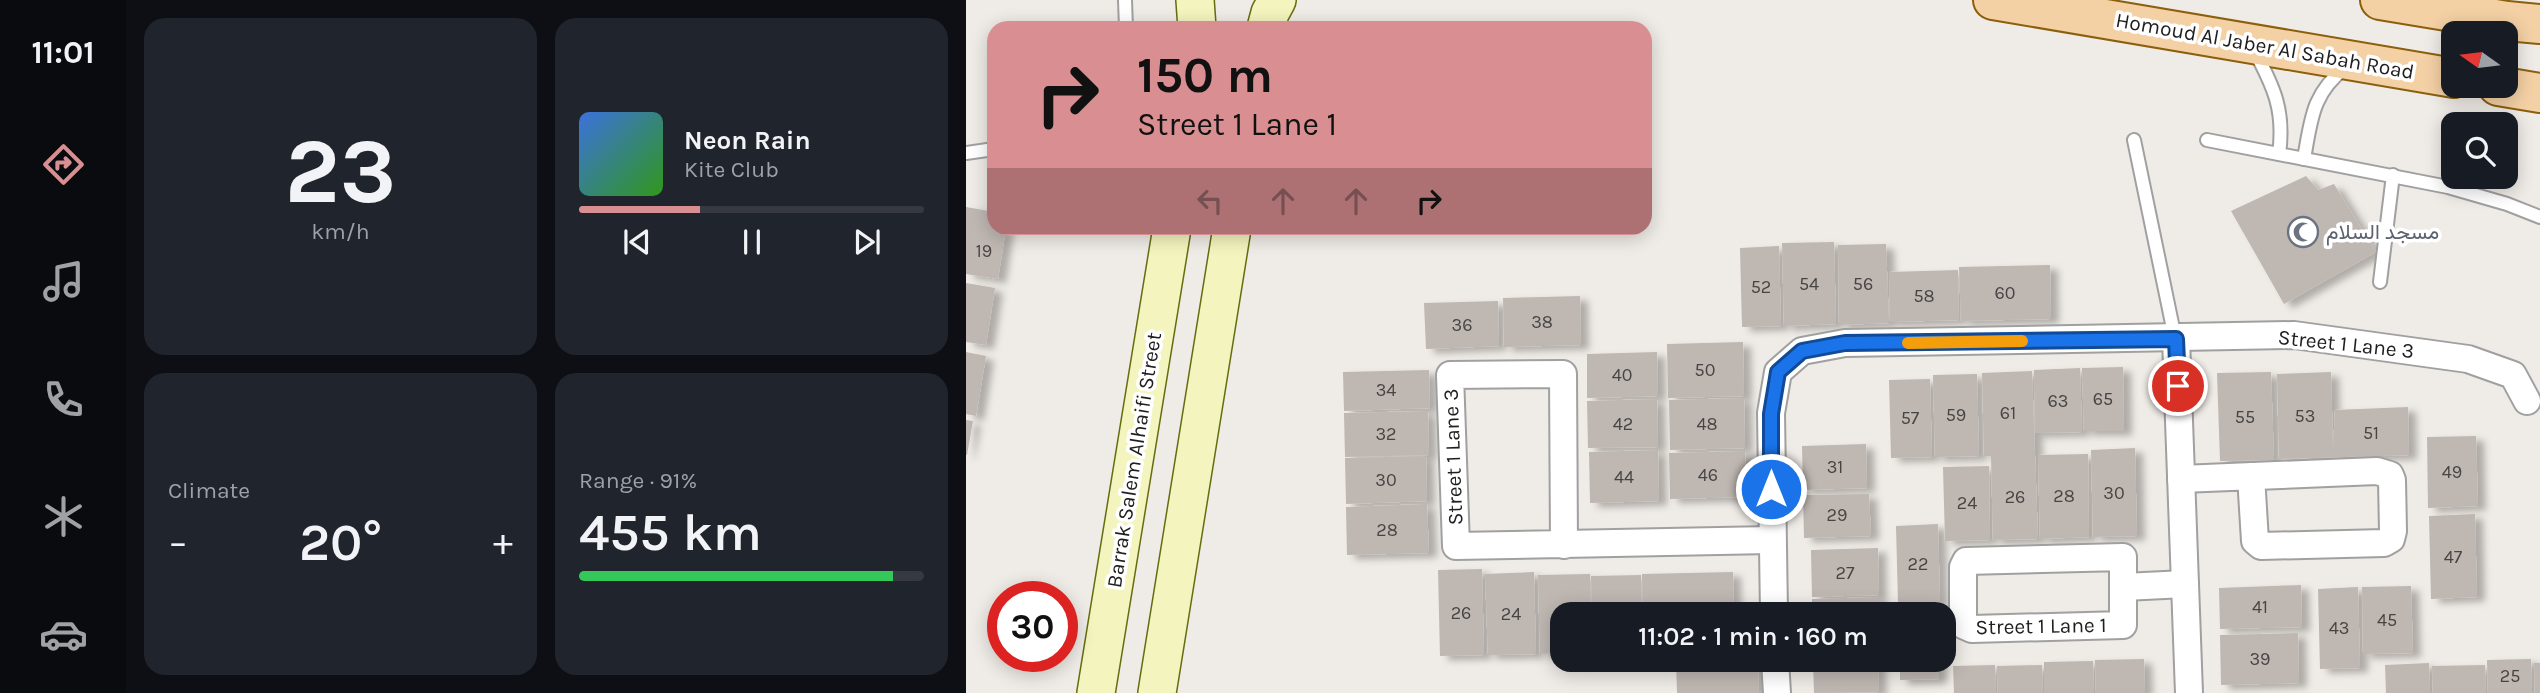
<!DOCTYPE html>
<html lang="en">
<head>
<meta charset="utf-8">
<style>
	:root { --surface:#171b24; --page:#20242c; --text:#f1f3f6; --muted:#9ea1a6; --line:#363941; --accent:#d98e91 }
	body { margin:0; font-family:Karla,Vazirmatn,sans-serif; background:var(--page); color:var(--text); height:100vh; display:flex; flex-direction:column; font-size:26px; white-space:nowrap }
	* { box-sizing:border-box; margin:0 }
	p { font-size:23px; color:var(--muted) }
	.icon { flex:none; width:38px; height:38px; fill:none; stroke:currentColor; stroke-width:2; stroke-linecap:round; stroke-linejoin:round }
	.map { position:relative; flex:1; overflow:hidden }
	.panel { display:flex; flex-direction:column; gap:18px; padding:18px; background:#0d0f14; width:840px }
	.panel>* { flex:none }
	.banner { position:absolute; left:21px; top:21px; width:665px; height:214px; border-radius:21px; box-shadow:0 4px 18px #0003; background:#d98e91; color:#111; overflow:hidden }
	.needle { width:46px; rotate:284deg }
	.controls { position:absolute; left:1475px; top:21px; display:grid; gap:14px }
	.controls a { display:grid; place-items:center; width:77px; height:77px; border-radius:14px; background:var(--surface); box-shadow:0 4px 18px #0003; font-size:35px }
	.speed { position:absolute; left:21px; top:581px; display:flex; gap:14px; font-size:35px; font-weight:700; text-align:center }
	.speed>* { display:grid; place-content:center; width:91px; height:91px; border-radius:50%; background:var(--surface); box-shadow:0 4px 18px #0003; line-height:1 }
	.speed .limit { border:10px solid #d22; background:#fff; color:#111 }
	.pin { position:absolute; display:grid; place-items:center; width:60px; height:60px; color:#fff; margin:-30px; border:4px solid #fff; border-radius:50%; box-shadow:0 2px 7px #0007 }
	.me { position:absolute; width:77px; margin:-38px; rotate:0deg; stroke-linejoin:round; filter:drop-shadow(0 0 5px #0008) }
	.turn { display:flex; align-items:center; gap:24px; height:147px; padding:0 35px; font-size:32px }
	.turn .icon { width:91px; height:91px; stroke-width:2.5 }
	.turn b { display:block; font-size:49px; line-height:60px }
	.lanes { display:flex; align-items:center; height:66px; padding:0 35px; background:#0003; justify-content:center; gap:35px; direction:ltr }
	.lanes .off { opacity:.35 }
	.big { font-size:52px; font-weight:600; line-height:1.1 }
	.panel .card { flex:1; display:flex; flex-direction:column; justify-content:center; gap:10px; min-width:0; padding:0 24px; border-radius:21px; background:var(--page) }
	.panel .dial { align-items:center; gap:0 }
	.dial b { font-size:91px; line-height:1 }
	.song { display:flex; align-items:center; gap:21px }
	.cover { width:84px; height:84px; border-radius:10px; background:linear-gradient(135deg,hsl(220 70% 55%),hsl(110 70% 35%)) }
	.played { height:7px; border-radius:4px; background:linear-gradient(90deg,var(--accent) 35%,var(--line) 35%) }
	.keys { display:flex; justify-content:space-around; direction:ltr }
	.heat { display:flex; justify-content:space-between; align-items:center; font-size:38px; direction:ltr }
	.charge { height:10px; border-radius:5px; background:linear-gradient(90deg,#34c759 91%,var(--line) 0) }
	.panel .tiles { flex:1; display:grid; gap:18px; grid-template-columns:repeat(2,1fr) }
	.trip { position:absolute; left:584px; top:602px; width:406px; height:70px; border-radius:21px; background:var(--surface); box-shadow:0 4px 18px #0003; font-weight:600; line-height:70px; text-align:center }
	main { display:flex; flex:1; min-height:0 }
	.tab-bar { display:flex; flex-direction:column; width:126px; justify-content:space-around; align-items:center; background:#090b0e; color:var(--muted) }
	.tab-bar .icon { width:49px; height:49px }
	.tab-bar .selected { color:var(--accent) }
	.tab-bar b { font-size:32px; color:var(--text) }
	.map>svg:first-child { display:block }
	.building { fill:#bfb7b2; filter:url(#shadow) }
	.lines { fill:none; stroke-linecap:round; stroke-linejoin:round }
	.lane-casing { stroke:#a0a0a0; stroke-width:16 }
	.street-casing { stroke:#a0a0a0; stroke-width:30 }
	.secondary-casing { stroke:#656d0e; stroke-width:40 }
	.primary-casing { stroke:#8c5f0d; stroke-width:42 }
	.lane { stroke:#fff; stroke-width:12 }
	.street { stroke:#fff; stroke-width:26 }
	.secondary { stroke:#f3f4be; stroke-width:37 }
	.primary { stroke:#f4d0a5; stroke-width:38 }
	.route-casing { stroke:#114b97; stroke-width:18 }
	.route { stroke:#1a73e8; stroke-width:12 }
	.slow { stroke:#f59e0b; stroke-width:12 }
	.labels { text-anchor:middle; stroke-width:7; stroke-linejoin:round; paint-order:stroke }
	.number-label { font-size:18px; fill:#474544 }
	.street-label { font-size:21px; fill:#1f1f1f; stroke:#fff }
	.worship-label { font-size:21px; fill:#5b616d; stroke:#fff; text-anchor:start }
</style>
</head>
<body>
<main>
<nav class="tab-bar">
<b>11:01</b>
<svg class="icon selected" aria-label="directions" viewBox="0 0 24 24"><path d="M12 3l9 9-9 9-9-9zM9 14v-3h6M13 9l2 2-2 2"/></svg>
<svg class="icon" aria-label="music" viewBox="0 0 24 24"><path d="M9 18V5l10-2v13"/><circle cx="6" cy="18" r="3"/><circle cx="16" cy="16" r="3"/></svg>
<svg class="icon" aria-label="phone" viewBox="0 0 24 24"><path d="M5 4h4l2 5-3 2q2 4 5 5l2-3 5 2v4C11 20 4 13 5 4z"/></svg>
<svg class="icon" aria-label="climate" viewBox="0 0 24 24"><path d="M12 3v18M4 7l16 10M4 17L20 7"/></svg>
<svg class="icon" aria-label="car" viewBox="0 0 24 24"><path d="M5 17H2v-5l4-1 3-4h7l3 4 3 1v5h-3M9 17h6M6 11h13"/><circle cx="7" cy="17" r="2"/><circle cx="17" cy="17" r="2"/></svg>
</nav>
<section class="panel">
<div class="tiles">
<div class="card dial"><b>23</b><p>km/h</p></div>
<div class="card">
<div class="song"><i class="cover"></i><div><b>Neon Rain</b><p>Kite Club</p></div></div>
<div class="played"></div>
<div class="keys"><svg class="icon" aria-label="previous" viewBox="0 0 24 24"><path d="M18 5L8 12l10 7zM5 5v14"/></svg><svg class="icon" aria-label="pause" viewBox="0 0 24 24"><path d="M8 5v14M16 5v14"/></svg><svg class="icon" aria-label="next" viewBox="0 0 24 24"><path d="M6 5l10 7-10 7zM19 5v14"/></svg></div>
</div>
<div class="card"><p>Climate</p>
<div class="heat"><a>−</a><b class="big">20°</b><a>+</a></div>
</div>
<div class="card"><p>Range · 91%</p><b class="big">455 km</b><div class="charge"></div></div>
</div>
</section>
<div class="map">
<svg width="1574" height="693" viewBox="0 0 1574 693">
	<defs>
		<filter id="shadow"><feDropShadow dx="8" dy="4.5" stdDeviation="3.5" flood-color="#0004"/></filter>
	</defs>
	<rect width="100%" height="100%" fill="#efebe6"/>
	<g class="building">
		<path d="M1340 176 1352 190 1368 184 1410 252 1318 304 1265 211Z"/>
		<path d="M0 207 28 212V228H40L32 279 0 274Z"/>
		<path d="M868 242 870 324 818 326 816 243Z"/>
		<path d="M920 244 923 323 873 325 872 245Z"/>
		<path d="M813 246 815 326 776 327 774 248Z"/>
		<path d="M1084 265 1085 319 995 321 993 267Z"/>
		<path d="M992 270 993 320 924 322 923 272Z"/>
		<path d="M0 283 29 288 20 345 0 342Z"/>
		<path d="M614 296 615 345 538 347 537 298Z"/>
		<path d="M532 301 533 346 460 349 458 303Z"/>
		<path d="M777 342 778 396 702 398 701 344Z"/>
		<path d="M0 352 20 356 10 416 0 414Z"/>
		<path d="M691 352 692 396 621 398V354Z"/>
		<path d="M1157 367 1158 431H1118L1116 368Z"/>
		<path d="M1114 368 1116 432 1069 433 1068 370Z"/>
		<path d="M463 370 464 408 378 411 377 372Z"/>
		<path d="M1066 371 1072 539 1027 540 1025 456H1018L1016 373Z"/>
		<path d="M1305 372 1308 460 1254 461 1251 373Z"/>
		<path d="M1365 372 1367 448 1369 410 1442 407 1443 455 1313 459 1311 374Z"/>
		<path d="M1011 374 1013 456 969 457 967 375Z"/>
		<path d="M964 379 966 457 925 458 923 380Z"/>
		<path d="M778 398 779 448 704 450 703 400Z"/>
		<path d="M691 399 692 447 622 448 621 401Z"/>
		<path d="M462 411 463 455 379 457 378 413Z"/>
		<path d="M0 420 7 421 1 455H0Z"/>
		<path d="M1510 436 1512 506 1462 508 1461 437Z"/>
		<path d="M900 444 901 488 837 490 836 446Z"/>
		<path d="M1169 448 1171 536 1127 537 1125 450Z"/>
		<path d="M692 450 693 501 624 503 623 452Z"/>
		<path d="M779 451 780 497 704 499 703 453Z"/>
		<path d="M1122 454 1123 537 1074 539 1072 455Z"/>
		<path d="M460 456 461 501 380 504 379 458Z"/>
		<path d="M1023 466 1024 540 979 541 977 467Z"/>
		<path d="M903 494 905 536 838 538 837 495Z"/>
		<path d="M461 504 463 553 381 555 380 507Z"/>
		<path d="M1509 514 1511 597 1465 599 1463 516Z"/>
		<path d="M972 524 974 602 932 603 930 526Z"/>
		<path d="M912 548 913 595 846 597 845 550Z"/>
		<path d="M516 569 518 655 474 656 472 570Z"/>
		<path d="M568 572 570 654 522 655 519 574Z"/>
		<path d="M767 572 768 614H677L676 574Z"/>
		<path d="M624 574 625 614H597V653L574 654 572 575Z"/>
		<path d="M675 575 676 614H626L625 576Z"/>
		<path d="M1335 585 1336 627 1254 629 1253 588Z"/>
		<path d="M1445 586 1447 653 1397 654 1396 587Z"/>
		<path d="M1392 587 1394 668 1354 669 1352 589Z"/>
		<path d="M913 597V614H846V599Z"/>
		<path d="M971 606 972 614H932V607Z"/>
		<path d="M1332 633 1333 683 1255 685 1254 635Z"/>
		<path d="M1178 659 1179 693H1130L1129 660Z"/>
		<path d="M1565 659 1566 693H1522L1521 660Z"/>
		<path d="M710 660H792L793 693H711Z"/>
		<path d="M847 660H912L913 692 848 693Z"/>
		<path d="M934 660H973V679L934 680Z"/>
		<path d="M1127 661 1128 693H1078V662Z"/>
		<path d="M1463 663 1464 693H1420L1419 665Z"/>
		<path d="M1568 663H1574V693H1569Z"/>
		<path d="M1029 665 1030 693H988L987 666Z"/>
		<path d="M1076 665 1077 693H1032L1031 666Z"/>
		<path d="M1519 665 1520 693H1467L1466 666Z"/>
	</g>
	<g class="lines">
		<g class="lane-casing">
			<g id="lane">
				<path d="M159 0 160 28"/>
				<path d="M1288 50C1308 87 1319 111 1313 154"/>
				<path d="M1168 140 1209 338"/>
				<path d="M1241 140 1482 187 1541 204 1574 217"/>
				<path d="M0 153 28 149"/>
				<path d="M1338 159C1345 120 1346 93 1380 67"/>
				<path d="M1414 282 1427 175"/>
			</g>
		</g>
		<g class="street-casing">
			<g id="street">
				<path d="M1210 339 1223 693"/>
				<path d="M1215 479 1411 471 1424 475 1426 480 1427 531 1425 539 1418 543 1295 546 1289 541 1285 476"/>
				<path d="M598 545 597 374 484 375 490 546 805 540"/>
				<path d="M1157 557V625L1006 629 997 625V567L1000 561Z"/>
				<path d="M1158 587 1219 584"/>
				<path d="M808 614 805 413 812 372 836 351 879 343 1328 335 1502 359 1547 375 1561 401"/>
				<path d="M809 660 811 693"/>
			</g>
		</g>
		<g class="secondary-casing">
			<g id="secondary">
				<path d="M229 0 231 28"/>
				<path d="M300 28 304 13 311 0"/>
				<path d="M130 693 206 228"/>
				<path d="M191 693 266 228"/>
			</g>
		</g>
		<g class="primary-casing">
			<g id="primary">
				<path d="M1027 0 1488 78"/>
				<path d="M1414 0 1541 21 1574 24"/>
				<path d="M1532 86 1574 93"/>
			</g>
		</g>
		<use href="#lane" class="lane"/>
		<use href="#street" class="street"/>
		<use href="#secondary" class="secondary"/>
		<use href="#primary" class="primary"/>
	</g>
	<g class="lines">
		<g class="route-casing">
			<path id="route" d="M805 489V414L812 372 836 351 879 343 1210 339 1212 386"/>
		</g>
		<use href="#route" class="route"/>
		<path class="slow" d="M942 343 1056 341"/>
	</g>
	<defs>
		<g id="mosque-ring" transform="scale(1.575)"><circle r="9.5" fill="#fff" stroke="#6b7280" stroke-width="1.5"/><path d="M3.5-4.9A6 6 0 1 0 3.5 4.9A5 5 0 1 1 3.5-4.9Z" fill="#6b7280"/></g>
	</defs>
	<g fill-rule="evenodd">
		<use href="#mosque-ring" x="1337" y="232"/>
	</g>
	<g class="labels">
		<g class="number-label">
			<text x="18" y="257">19</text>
			<text x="843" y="290">54</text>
			<text x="897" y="290">56</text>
			<text x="795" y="293">52</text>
			<text x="1039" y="299">60</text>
			<text x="958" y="302">58</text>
			<text x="576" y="328">38</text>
			<text x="496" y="331">36</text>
			<text x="739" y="376">50</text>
			<text x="656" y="381">40</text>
			<text x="420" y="396">34</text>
			<text x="1137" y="405">65</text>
			<text x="1092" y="407">63</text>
			<text x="1042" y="419">61</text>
			<text x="990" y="421">59</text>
			<text x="1339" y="422">53</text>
			<text x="1279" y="423">55</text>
			<text x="944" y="424">57</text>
			<text x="657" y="430">42</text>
			<text x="741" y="430">48</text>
			<text x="1405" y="439">51</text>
			<text x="420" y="440">32</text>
			<text x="869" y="473">31</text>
			<text x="1486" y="478">49</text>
			<text x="742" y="481">46</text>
			<text x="658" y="483">44</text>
			<text x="420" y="486">30</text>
			<text x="1148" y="499">30</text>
			<text x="1098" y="502">28</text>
			<text x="1049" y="503">26</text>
			<text x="1001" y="509">24</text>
			<text x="871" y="521">29</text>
			<text x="421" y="536">28</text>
			<text x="1487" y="563">47</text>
			<text x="952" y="570">22</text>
			<text x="879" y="579">27</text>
			<text x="1294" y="613">41</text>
			<text x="495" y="619">26</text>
			<text x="545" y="620">24</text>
			<text x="1421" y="626">45</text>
			<text x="1373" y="634">43</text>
			<text x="1294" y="665">39</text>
			<text x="1544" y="682">25</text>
		</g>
		<g class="street-label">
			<text transform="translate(1299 46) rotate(10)" y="7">Homoud Al Jaber Al Sabah Road</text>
			<text transform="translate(1380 344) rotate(6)" y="7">Street 1 Lane 3</text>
			<text transform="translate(487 457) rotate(-92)" y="7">Street 1 Lane 3</text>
			<text transform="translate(168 460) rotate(-81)" y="7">Barrak Salem Alhaifi Street</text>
			<text transform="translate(1075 626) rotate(-1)" y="7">Street 1 Lane 1</text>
		</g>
		<g class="worship-label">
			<text x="1360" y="239">مسجد السلام</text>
		</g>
	</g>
</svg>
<div class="controls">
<a><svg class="needle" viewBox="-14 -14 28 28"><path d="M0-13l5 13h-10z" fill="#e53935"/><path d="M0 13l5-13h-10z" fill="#9ea1a6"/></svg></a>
<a><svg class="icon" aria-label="search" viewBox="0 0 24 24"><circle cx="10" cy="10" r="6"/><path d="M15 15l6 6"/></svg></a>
</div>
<div class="speed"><div class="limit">30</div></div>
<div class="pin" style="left:1212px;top:386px;background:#d93025"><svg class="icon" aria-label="arrive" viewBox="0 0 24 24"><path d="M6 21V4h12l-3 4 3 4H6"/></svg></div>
<svg class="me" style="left:805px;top:489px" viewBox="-20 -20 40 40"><circle r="17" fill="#1a73e8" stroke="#fff" stroke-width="3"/><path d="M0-11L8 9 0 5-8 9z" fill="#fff"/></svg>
<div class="trip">11:02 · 1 min · 160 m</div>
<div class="banner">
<div class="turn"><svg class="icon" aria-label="right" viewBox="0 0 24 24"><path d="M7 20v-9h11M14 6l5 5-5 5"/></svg><div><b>150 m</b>Street 1 Lane 1</div></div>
<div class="lanes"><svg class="icon off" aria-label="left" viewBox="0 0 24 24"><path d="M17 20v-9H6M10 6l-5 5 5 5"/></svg><svg class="icon off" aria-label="ahead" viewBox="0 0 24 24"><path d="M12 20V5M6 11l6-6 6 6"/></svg><svg class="icon off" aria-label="ahead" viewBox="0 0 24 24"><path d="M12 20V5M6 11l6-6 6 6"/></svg><svg class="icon" aria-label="right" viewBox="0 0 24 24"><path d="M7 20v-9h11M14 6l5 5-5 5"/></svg></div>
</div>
</div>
</main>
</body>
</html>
